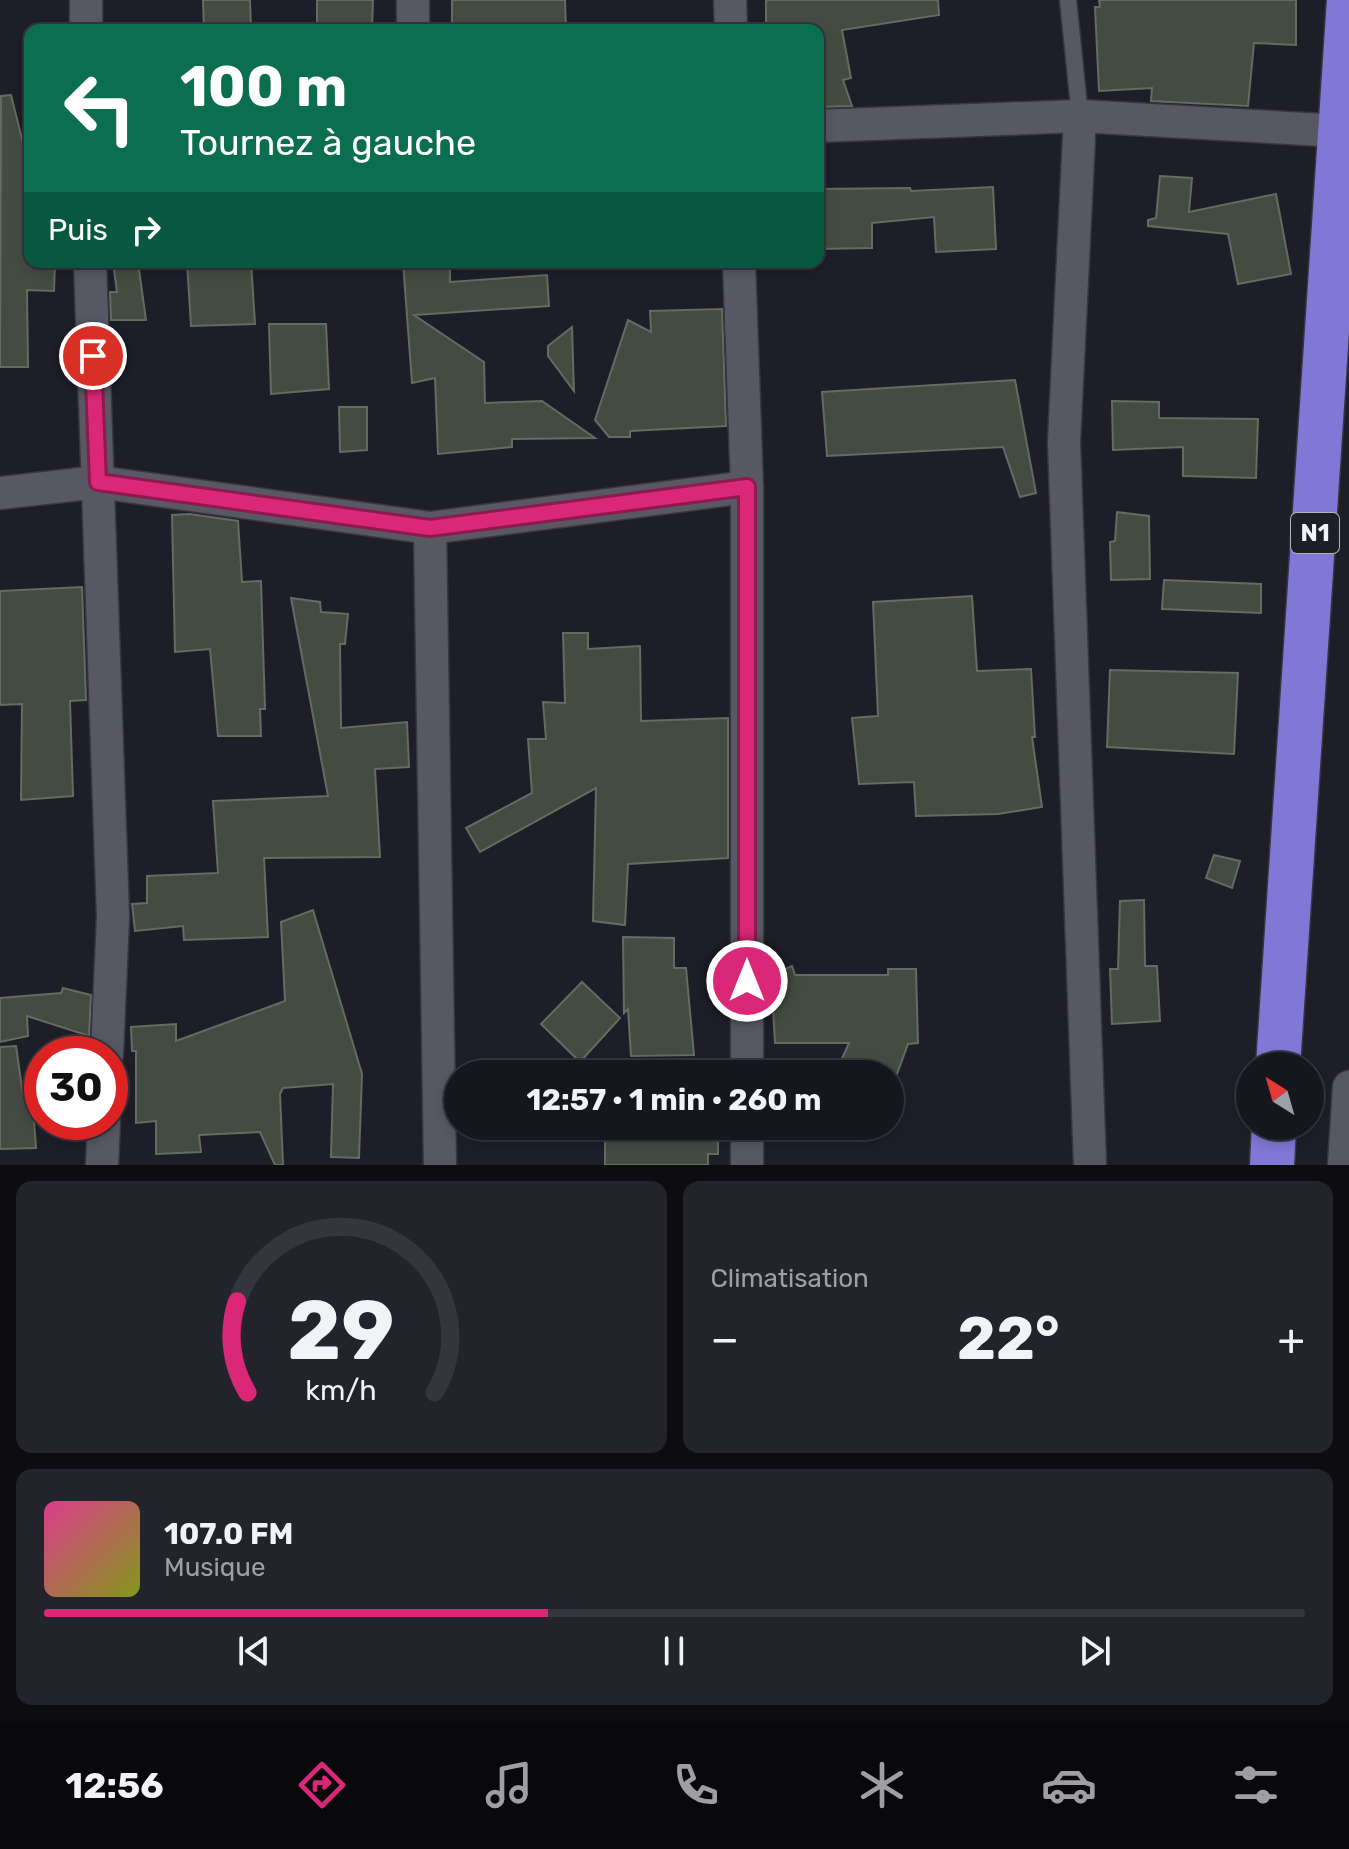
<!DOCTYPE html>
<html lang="fr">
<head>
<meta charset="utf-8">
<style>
	:root { --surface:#16161f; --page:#23232c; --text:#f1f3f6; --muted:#9e9fa4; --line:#35353d; --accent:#db2777 }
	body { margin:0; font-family:Rubik,sans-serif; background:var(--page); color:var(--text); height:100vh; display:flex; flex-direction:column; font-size:30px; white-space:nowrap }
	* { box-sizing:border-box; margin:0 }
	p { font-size:26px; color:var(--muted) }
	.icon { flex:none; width:44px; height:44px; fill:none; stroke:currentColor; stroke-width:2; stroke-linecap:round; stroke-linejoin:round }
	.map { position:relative; height:1165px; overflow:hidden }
	.drawer { display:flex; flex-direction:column; gap:16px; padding:16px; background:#0c0c11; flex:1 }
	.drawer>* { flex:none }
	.hud { position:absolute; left:24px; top:24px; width:800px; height:244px; border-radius:16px; box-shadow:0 4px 12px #0003,0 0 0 2px var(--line); background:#0b6e4f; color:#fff; overflow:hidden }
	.needle { width:52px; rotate:323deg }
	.buttons { position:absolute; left:1236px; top:1052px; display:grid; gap:16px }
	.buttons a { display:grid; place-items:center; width:88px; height:88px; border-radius:50%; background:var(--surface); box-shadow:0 4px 12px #0003,0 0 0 2px var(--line); font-size:40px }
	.speed { position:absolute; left:24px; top:1036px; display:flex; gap:16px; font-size:40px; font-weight:700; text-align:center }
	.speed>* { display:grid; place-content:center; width:104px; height:104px; border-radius:50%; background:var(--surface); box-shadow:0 4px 12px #0003,0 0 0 2px var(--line); line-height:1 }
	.speed .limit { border:12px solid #d22; background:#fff; color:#111 }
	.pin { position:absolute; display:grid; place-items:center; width:68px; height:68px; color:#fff; margin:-34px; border:4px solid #fff; border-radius:50%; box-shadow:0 2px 8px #0007 }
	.me { position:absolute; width:88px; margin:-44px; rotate:0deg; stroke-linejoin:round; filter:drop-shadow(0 0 6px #0008) }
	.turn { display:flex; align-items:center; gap:28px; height:168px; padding:0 24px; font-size:36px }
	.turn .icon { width:104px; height:104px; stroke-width:2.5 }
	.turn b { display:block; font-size:56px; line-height:68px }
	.then { display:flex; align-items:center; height:76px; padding:0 24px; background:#0003; gap:16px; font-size:30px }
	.big { font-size:60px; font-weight:700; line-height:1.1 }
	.drawer .tile { flex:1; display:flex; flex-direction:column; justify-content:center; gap:12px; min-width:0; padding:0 28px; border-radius:16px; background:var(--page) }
	.drawer .dial { align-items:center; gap:0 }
	.dial svg { height:208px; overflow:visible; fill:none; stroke:var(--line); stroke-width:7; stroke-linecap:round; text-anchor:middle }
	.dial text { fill:var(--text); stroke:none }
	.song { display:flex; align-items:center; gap:24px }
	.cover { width:96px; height:96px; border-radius:12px; background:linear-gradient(135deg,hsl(330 70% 55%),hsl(70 70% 35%)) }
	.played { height:8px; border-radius:4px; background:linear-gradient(90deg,var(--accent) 40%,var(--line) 40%) }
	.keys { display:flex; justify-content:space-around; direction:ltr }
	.heat { display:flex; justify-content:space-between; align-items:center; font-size:44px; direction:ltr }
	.drawer .tiles { flex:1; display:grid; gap:16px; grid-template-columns:1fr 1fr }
	.tile:last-child { grid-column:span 2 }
	.trip { position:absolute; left:444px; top:1060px; width:460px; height:80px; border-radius:40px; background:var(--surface); box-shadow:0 4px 12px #0003,0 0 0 2px var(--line); font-weight:700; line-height:80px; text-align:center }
	.dock { display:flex; height:128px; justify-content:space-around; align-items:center; background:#09090c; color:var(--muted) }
	.dock .icon { width:56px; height:56px }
	.dock .active { color:var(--accent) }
	.dock b { font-size:36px; color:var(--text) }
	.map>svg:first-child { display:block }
	.building { fill:#444c41; stroke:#646b60; stroke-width:2 }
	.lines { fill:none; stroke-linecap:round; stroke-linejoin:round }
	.service-casing { stroke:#38373f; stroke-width:19 }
	.minor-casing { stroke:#38373f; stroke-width:35 }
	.trunk-casing { stroke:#38373f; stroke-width:47 }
	.service { stroke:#585865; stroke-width:16 }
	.minor { stroke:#585865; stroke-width:32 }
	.trunk { stroke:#8077d6; stroke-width:44 }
	.route-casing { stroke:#8e194d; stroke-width:20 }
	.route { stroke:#db2777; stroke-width:14 }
	.labels { text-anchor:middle; stroke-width:8; stroke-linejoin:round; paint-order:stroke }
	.shield { fill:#1e1e29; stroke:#b2b2bb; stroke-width:2 }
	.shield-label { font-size:24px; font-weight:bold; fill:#f2f2f9 }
</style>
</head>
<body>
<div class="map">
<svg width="1349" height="1165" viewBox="0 0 1349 1165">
	<rect width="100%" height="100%" fill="#1e1e29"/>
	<g class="building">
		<path d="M203 0H250L251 30H204Z"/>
		<path d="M317 0H373L372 29 317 30Z"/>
		<path d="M452 0H565L566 30H477L476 25H452Z"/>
		<path d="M766 0H938L939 15 842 30 851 78 843 80 852 106 818 107V27L766 28Z"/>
		<path d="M1099 0H1296V45L1254 43 1248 106 1151 101 1152 88 1099 91 1095 7H1100Z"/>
		<path d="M11 95 30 171V262H55L54 291 27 290 28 367H0L1 96Z"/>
		<path d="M1160 176 1192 178 1189 212 1276 194 1291 274 1238 284 1228 234 1148 226V220L1156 218Z"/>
		<path d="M993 187 996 249 936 252 934 217 872 223V248L818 249V189L910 188 911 191Z"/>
		<path d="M113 262H138L146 320H111L110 292H117Z"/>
		<path d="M187 262H251L255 324 191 326Z"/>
		<path d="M403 262H450V282L547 275 549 306 414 315 484 362 485 403 542 401 595 438 512 439V447L438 454 435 378 412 383Z"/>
		<path d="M722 309 726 426 630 431V437H609L595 420 628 320 651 332 650 311Z"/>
		<path d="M269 324H326L329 389 271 394Z"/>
		<path d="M572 327 574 391 548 356V346Z"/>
		<path d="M1015 380 1036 493 1020 497 1003 447 827 456 822 392Z"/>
		<path d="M1112 401 1159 402V418L1258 419 1256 478 1183 476V447L1113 450Z"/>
		<path d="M339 407H367V450L340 452Z"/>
		<path d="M1117 512 1149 516 1150 579 1111 580 1110 542 1115 541Z"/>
		<path d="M189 514 238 521 242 582 261 581 265 709H260L261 736H218L210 649 175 652 172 515Z"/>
		<path d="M1164 580 1261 584V613L1162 609Z"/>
		<path d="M82 587 86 700 70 701 73 796 21 800 22 704 0 705V591Z"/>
		<path d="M972 596 977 671 1031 669 1035 737H1032L1042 807 998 814 916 816 914 782 859 784 852 718 878 716 873 602Z"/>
		<path d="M291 598 320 602 321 612 348 614 345 644H340L341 728 407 722 409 767 375 769 380 857 264 858 268 937 184 940 183 926 135 931 132 904 147 903V876L218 873 213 801 328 796Z"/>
		<path d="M563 633H588V649L640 646 641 721 728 718V858L628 864 625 925 593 921 596 788 480 852 466 828 532 793 528 739H546L543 702 565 703Z"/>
		<path d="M1110 670 1238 673 1234 754 1107 747Z"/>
		<path d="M1214 855 1240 861 1232 888 1206 878Z"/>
		<path d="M1144 900 1145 966H1157L1160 1021 1112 1024 1110 969H1118L1120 901Z"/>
		<path d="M313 910 362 1074 359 1158 331 1157 333 1084 283 1088 280 1094 283 1165H275L260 1132 199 1135 201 1152 156 1154V1121L136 1123V1051H132L131 1027 176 1024V1041L285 1001 281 922Z"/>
		<path d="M623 937 674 938V968H686L694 1055 631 1056 628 1009 624 1013Z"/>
		<path d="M792 966 795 975H888V969H916L918 1043 908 1044 897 1074H835L849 1043H775L771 975Z"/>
		<path d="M582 982 620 1018 580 1062 541 1024Z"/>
		<path d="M63 988 91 995 89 1036 27 1016 28 1036 0 1042V998L61 993Z"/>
		<path d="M16 1046 23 1095 32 1094 36 1148 0 1149V1047Z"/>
		<path d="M605 1126H718V1154H708V1165H605Z"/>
	</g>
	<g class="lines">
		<g class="service-casing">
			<path id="service" d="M1068 0 1080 116"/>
		</g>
		<g class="minor-casing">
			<g id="minor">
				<path d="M86 0V30"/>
				<path d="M730 0 731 30"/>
				<path d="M413 30V0"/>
				<path d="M1080 116 1064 442 1090 1165"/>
				<path d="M818 126 1080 116 1341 131"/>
				<path d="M90 262 113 916 107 1054"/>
				<path d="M739 262 747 487V1074"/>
				<path d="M0 493 98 482 430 528 747 487"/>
				<path d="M430 528 440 1165"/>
				<path d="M102 1165 104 1122"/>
				<path d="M747 1165V1126"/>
				<path d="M1344 1165 1349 1087"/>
			</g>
		</g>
		<g class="trunk-casing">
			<g id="trunk">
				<path d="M1278 1066 1349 0"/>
				<path d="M1272 1165 1274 1126"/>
			</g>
		</g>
		<use href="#service" class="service"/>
		<use href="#minor" class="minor"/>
		<use href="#trunk" class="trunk"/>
	</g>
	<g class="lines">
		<g class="route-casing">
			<path id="route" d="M93 356 98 482 430 528 747 487V981"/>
		</g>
		<use href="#route" class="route"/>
	</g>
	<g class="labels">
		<rect class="shield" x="1291" y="513" width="48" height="40" rx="6"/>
		<g class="shield-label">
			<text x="1315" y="541">N1</text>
		</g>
	</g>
</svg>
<div class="buttons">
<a><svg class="needle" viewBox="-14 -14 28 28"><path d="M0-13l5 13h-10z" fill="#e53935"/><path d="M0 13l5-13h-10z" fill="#9e9fa4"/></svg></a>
</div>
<div class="speed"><div class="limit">30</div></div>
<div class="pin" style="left:93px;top:356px;background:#d93025"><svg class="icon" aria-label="arrive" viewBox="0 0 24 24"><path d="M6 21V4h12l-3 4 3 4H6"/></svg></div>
<svg class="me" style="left:747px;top:981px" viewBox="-20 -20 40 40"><circle r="17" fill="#db2777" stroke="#fff" stroke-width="3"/><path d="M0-11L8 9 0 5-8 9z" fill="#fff"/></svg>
<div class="trip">12:57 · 1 min · 260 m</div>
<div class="hud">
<div class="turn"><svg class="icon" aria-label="left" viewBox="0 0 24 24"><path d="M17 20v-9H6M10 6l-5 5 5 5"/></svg><div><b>100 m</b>Tournez à gauche</div></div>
<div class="then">Puis<svg class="icon" aria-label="right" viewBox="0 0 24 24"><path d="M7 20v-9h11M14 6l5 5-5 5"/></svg></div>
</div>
</div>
<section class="drawer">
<div class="tiles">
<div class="tile dial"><svg viewBox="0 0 100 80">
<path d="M14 69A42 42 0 1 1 86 69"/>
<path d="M14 69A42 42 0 0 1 10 34" stroke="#db2777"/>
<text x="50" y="56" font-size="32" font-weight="700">29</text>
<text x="50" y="72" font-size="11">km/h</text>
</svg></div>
<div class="tile"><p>Climatisation</p>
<div class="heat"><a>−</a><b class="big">22°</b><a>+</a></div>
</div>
<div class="tile">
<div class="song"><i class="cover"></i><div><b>107.0 FM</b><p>Musique</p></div></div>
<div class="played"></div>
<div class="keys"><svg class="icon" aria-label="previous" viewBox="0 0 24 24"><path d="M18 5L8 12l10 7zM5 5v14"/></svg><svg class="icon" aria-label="pause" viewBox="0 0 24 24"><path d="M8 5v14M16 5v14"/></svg><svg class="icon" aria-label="next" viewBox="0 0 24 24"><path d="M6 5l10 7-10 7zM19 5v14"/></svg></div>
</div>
</div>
</section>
<nav class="dock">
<b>12:56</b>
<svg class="icon active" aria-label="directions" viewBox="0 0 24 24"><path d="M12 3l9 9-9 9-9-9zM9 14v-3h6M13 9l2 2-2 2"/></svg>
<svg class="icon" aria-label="music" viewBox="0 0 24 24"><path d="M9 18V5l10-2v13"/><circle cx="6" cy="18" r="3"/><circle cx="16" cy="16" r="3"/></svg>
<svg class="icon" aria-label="phone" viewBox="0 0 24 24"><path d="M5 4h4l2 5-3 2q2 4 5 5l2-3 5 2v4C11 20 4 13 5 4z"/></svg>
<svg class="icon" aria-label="climate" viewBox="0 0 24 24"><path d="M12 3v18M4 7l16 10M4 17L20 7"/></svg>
<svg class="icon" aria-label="car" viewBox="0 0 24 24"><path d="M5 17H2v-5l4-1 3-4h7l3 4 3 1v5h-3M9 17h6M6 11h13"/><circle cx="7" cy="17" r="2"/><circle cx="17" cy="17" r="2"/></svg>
<svg class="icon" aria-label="filters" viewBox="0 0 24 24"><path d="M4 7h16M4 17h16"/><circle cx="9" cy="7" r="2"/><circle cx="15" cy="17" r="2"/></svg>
</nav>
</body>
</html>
